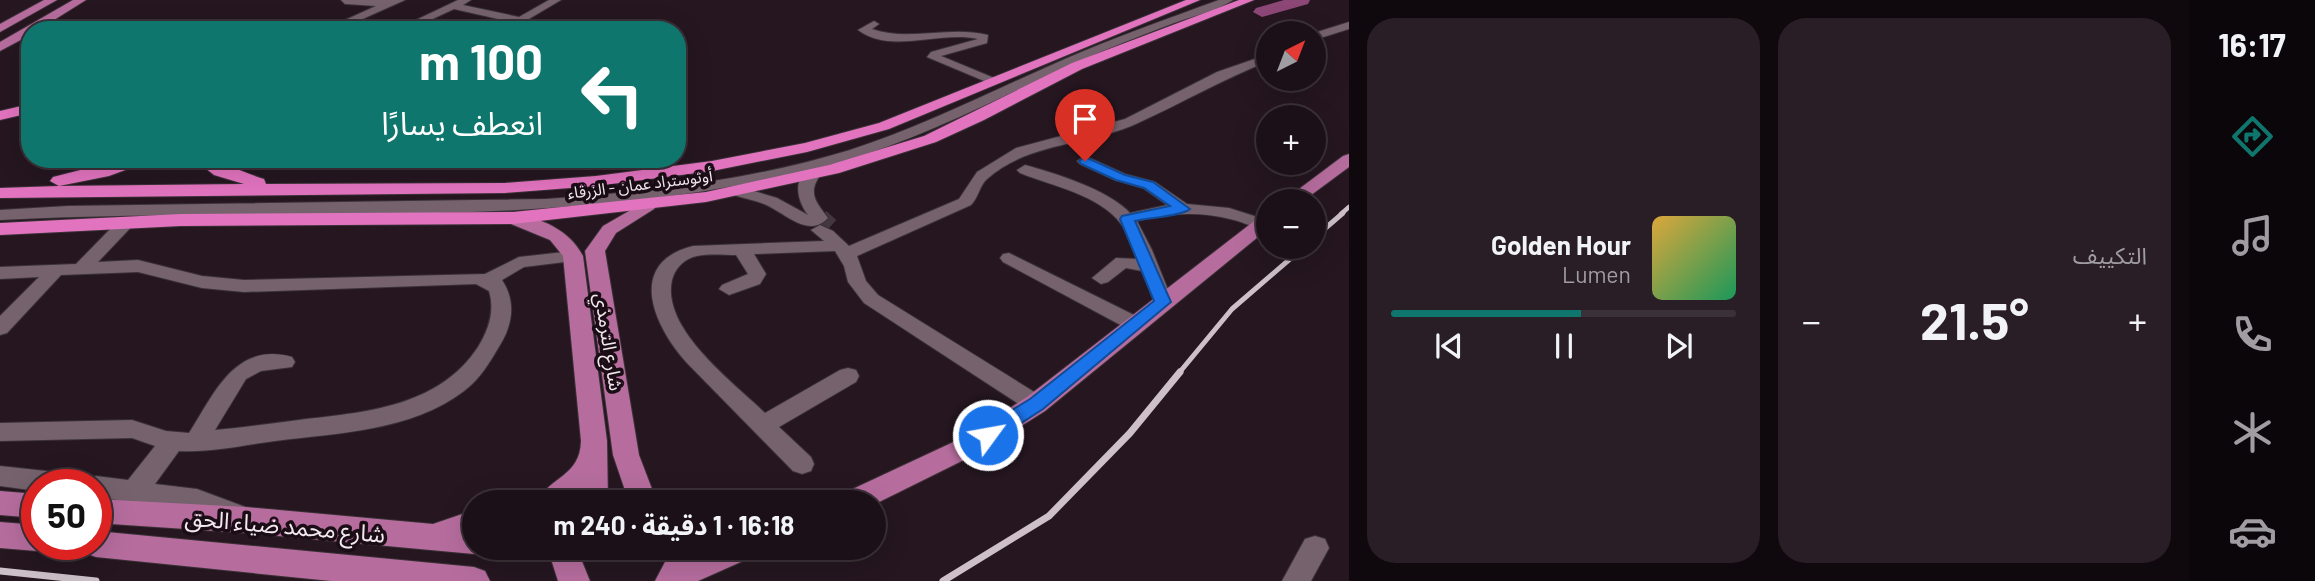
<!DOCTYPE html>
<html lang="ar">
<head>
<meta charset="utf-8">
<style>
	:root { --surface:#1c1018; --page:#291e25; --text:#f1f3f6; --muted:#a09da2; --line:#3a3037; --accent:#0f766e }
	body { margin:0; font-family:Barlow,"Noto Sans Arabic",sans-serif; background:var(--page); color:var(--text); direction:rtl; height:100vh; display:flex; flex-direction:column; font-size:26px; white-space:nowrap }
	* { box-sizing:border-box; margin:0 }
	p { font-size:23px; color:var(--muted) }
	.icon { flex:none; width:38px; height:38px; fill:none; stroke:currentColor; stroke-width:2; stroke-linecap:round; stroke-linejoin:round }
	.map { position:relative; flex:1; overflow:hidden; direction:ltr }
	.details { display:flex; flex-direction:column; gap:18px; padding:18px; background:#0f090d; width:840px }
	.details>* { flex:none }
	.top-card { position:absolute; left:21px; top:21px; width:665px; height:147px; border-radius:28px; box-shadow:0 7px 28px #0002,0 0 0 2px var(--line); direction:rtl; background:#0f766e; color:#fff; overflow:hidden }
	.needle { width:46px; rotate:42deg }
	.tools { position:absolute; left:1256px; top:21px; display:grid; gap:14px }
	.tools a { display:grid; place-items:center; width:70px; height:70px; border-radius:50%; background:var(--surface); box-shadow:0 7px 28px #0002,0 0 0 2px var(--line); font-size:35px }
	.speed { position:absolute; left:21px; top:469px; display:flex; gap:14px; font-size:35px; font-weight:700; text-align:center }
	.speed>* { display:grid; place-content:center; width:91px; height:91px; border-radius:50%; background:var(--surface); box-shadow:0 7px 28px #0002,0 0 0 2px var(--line); line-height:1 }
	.speed .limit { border:10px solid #d22; background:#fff; color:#111 }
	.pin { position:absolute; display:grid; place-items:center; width:60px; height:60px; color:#fff; margin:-72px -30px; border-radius:50% 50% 50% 0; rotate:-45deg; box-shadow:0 0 7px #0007 }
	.pin .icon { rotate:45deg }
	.me { position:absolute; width:77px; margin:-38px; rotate:58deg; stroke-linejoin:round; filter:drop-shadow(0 0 5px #0008) }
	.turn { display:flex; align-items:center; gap:24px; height:147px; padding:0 28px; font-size:32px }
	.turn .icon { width:91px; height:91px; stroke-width:2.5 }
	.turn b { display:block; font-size:49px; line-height:60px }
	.big { font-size:52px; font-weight:700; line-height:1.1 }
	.details .widget { flex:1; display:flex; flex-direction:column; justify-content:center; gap:10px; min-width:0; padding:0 24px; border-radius:28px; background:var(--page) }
	.song { display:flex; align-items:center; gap:21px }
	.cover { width:84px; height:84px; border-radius:10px; background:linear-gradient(135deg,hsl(40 70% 55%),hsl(150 70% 35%)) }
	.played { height:7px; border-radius:4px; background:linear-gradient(90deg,var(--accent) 55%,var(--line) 55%) }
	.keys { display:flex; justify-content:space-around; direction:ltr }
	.heat { display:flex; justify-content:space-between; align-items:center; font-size:38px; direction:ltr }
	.details .tiles { flex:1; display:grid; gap:18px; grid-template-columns:repeat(2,1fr) }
	.trip { position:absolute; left:462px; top:490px; width:424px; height:70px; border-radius:35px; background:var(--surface); box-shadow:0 7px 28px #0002,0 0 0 2px var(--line); font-weight:700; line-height:70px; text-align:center; direction:rtl }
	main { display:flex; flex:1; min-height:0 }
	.tabs { display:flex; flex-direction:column; width:126px; justify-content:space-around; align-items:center; background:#0b060a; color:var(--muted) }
	.tabs .icon { width:49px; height:49px }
	.tabs .selected { color:var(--accent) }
	.tabs b { font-size:32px; color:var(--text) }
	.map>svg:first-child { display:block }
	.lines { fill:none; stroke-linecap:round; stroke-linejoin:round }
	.river { fill:#8d4777; fill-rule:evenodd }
	.minor-tunnel { stroke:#44363f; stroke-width:19; stroke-dasharray:19 10; stroke-linecap:butt }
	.minor-casing { stroke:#3b3137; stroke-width:2 }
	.major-casing { stroke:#3b3137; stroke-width:2 }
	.highway-casing { stroke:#3b3137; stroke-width:2 }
	.minor { fill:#75626d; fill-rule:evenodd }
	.major { fill:#b66d9e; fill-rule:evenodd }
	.highway { fill:#e274bf; fill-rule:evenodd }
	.rail-far2 { stroke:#cdc0c8; stroke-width:4.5 }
	.rail-far1 { stroke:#cdc0c8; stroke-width:5 }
	.rail { stroke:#cdc0c8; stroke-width:7 }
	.route { fill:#1a73e8; stroke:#114b97; stroke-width:2 }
	.labels { text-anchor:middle; stroke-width:7; stroke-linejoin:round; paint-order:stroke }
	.far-street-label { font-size:16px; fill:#f4e8ef; stroke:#1b0d16 }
	.street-label { font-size:19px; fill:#f4e8ef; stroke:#1b0d16 }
	.near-street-label { font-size:23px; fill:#f4e8ef; stroke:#1b0d16 }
</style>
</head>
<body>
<main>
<nav class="tabs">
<b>16:17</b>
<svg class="icon selected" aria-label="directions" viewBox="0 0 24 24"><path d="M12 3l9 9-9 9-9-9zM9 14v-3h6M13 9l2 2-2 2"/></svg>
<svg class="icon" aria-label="music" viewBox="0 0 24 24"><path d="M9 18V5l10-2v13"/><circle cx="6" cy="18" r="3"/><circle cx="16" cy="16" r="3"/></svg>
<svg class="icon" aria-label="phone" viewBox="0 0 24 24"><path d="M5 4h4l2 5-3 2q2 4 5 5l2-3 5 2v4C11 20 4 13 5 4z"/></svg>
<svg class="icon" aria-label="climate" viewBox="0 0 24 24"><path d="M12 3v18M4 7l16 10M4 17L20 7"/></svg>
<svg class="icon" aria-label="car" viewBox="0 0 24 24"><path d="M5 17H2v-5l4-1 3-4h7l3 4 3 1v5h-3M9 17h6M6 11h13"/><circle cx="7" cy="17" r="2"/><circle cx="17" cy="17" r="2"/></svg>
</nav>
<section class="details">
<div class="tiles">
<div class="widget"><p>التكييف</p>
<div class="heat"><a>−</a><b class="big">21.5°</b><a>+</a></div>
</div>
<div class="widget">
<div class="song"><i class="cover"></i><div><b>Golden Hour</b><p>Lumen</p></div></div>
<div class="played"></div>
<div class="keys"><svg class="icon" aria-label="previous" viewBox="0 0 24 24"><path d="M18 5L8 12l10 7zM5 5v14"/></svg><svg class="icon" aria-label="pause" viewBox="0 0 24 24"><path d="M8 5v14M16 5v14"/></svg><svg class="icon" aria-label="next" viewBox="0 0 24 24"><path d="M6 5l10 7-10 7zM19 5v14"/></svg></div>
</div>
</div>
</section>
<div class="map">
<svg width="1349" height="581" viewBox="0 0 1349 581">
	<rect width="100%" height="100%" fill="#251620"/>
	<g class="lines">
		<path class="river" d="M1284 0H1310L1308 4 1262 17 1253 12 1256 8Z"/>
		<path class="minor-tunnel" d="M820 218 830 227"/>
		<g class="minor-casing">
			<g id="minor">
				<path d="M372 0H405L338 30H323L376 6 345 4 341 0Z"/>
				<path d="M458 0H471L463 5 519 17 549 0H561L512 29 507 26 511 22 454 9 409 30H395Z"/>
				<path d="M1219 0H1233C1217 11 1193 16 1174 23 1140 36 1106 49 1073 64 992 101 913 143 826 166 556 236 275 205 0 220V210L68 206 546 199C648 192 752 180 850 150 924 126 994 90 1065 59 1115 37 1167 19 1219 0Z"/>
				<path d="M874 21 879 24 872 29C909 42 949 25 988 35L987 43 941 56 999 80 997 83H989L927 57 931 52 978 39C940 30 891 55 858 30Z"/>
				<path d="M1349 22V29L1314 40V33Z"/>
				<path d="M1269 54V61C1223 79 1182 103 1138 123 1089 146 1030 141 987 179 979 186 979 197 971 205L857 256 866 281 878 295 1044 398 1047 404 1044 410 1036 412 1028 410 864 303 848 282 844 266 835 251 754 254 766 274 760 284 729 295 719 289 722 285 748 274 736 255C723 255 706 253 693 257 682 261 675 269 672 280 661 329 733 382 765 413L840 370 848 368 856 370 859 376 856 382 779 427 811 457 814 464 811 471 802 474 793 471 687 363C654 327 625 263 693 246L824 241 811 230 820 225 833 231 849 246 959 199 977 172 1016 148 1125 119 1217 72Z"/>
				<path d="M1085 156 1125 174 1155 182 1187 204 1229 208 1267 220 1269 225 1261 229C1250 226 1240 221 1230 219 1199 211 1167 213 1137 221L1152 250 1173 302 1170 306H1156L1142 271 1126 268 1108 282 1101 284 1092 278 1116 258 1138 259C1133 247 1129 234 1121 224 1100 195 1052 186 1020 173L1017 170 1025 165C1055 173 1109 190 1130 213L1167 205 1143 188 1115 180 1080 164 1077 161Z"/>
				<path d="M813 169 821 174C807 193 816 202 828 218 808 239 786 213 764 204 754 200 742 198 731 194L729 191 737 186 777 198 808 215C797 201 791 176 813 169Z"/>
				<path d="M127 217 136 222 98 262 138 260 202 276 244 280 485 274 519 257 573 251 582 256 573 261 524 267 502 280C516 301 513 324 500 345 490 362 480 379 464 391 412 431 338 433 275 441 244 445 210 453 179 451L155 484 197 489 248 508 252 516 248 524 239 527 195 511 141 503 129 510 120 507 117 500 96 498V485H37V491L0 486V466L74 474 83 478 85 482 96 476 128 480 155 446 132 438 0 441V423L132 420 166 431 189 433C214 394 235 341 292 357L295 362 292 367 261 371 246 379 215 430C246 427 276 423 306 419 370 412 440 405 478 347 489 329 495 311 489 291L476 284 244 292 202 288 138 272 61 275 7 333 0 335V316L39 277 0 279V267L76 264 121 218Z"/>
				<path d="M1009 253 1142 319 1145 324 1142 329H1128L1003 262 1000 258 1003 254Z"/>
				<path d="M1315 536 1325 539 1329 548 1311 581H1282L1305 539Z"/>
			</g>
		</g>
		<g class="major-casing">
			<g id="major">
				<path d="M44 0H57L0 32V24Z"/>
				<path d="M73 0H86L38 30H30V35L0 51V42Z"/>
				<path d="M1349 154V167L1303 201H1283L1343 156Z"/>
				<path d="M648 200 657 205 654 209 616 233 605 251 639 455 657 502H629L613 455 585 251 603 226Z"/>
				<path d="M513 212C541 219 569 229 583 256L607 441 608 502H580V496L571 502H537C550 476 580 477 581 441L563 256 550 240 506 222 504 218Z"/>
				<path d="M1269 214V228L1045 411 980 452 873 505V502H838L842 494 962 438 1027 397 1262 215Z"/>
				<path d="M0 491 37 494V518L0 515Z"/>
				<path d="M96 499 246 507 433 524 474 510V548H486L474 554 246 533 96 523Z"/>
				<path d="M0 522 37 525V544H49L48 547 37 551 0 548Z"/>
				<path d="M96 531 474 567 485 571 490 581H331L96 557 85 553 81 544H96Z"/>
				<path d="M552 548H582L581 559 590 581H558L551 559Z"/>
				<path d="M666 548H696V553L708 548H756L752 557 698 581H655L665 562Z"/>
			</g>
		</g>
		<g class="highway-casing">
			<g id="highway">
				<path d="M1186 0H1200L889 129 807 152 712 171 596 186 505 193 0 198V188L59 186 50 181 53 177 124 159H149L147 162 109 176 59 186 244 184 214 175 194 159C218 159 241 172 264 179L266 184 505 183 596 176 712 161 805 143 879 123Z"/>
				<path d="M1239 0H1254L1082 69 984 120 936 142 839 173 706 202 513 224 181 226 0 235V223L181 214 513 212 706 192 829 165 924 136 1072 63Z"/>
				<path d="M30 104V113L0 120V111Z"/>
			</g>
		</g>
		<use href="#minor" class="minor"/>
		<use href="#major" class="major"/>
		<use href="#highway" class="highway"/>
		<path class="rail-far2" d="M1341 214 1349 207"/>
		<g class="rail-far1">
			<path d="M1314 238 1343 213"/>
			<path d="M1179 373 1232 309 1304 247"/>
		</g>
		<g class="rail">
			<path d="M0 571 96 581"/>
			<path d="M943 581 1049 516 1130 433 1180 372"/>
		</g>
	</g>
	<path class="route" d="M1085 157 1125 175 1153 182 1190 209C1182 216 1148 218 1135 221L1171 302 1043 409 995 440 988 442 981 440 978 435 981 429 1030 399 1154 301 1120 219 1122 216 1170 206 1144 188 1116 180 1081 164 1079 161Z"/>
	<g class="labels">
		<g class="far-street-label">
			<text transform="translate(640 184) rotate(-7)" y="6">أوتوستراد عمان - الزرقاء</text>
		</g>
		<g class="street-label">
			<text transform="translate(609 342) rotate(81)" y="7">شارع الترمذي</text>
		</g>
		<g class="near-street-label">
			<text transform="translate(285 526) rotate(5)" y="8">شارع محمد ضياء الحق</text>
		</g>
	</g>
</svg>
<div class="tools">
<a><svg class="needle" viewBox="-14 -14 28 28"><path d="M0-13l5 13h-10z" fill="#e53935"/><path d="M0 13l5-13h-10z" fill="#a09da2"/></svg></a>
<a>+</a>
<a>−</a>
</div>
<div class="speed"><div class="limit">50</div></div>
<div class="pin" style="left:1085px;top:161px;background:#d93025"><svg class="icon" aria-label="arrive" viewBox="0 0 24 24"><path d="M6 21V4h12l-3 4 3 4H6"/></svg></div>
<svg class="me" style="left:988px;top:435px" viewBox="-20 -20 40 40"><circle r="17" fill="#1a73e8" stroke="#fff" stroke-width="3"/><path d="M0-11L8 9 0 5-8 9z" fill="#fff"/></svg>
<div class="trip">16:18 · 1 دقيقة · 240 m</div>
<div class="top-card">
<div class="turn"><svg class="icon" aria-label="left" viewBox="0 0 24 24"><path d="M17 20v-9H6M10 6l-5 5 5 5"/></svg><div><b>100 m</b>انعطف يسارًا</div></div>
</div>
</div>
</main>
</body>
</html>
